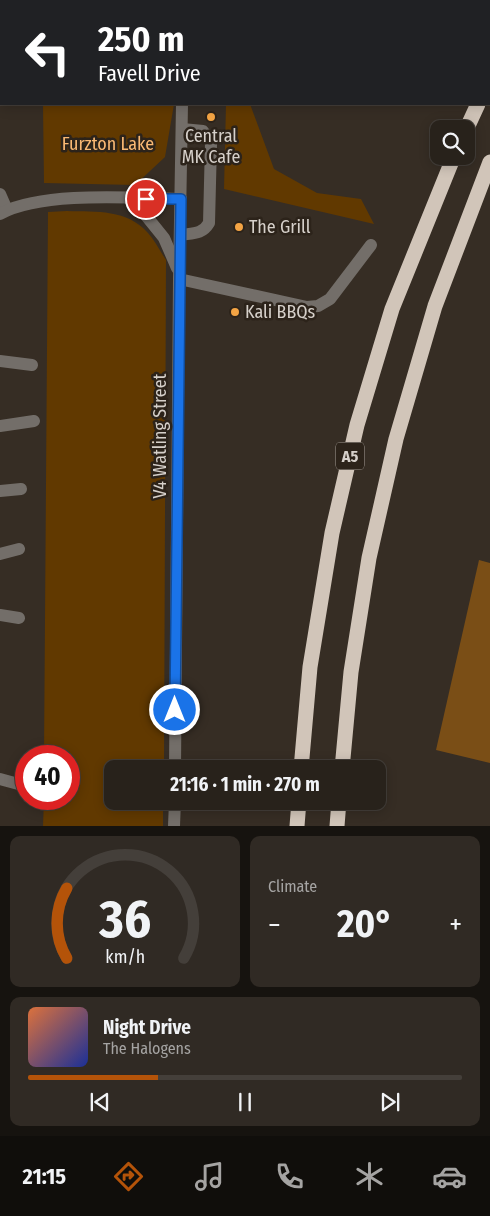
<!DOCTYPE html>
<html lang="en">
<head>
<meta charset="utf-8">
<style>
	:root { --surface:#28221b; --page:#302a24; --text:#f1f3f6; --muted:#a5a4a3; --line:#443f3a; --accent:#b45309 }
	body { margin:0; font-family:"Fira Sans Condensed",sans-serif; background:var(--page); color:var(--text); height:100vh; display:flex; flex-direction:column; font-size:19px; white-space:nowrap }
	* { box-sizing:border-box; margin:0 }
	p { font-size:16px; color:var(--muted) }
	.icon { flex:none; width:28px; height:28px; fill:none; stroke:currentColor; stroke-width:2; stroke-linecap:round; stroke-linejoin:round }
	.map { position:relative; height:826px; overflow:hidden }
	.drawer { display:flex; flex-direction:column; gap:10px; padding:10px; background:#16130f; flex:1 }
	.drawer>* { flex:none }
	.top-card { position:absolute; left:0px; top:0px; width:490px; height:105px; box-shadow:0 2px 12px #0003,0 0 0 1px var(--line); background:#202124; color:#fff; overflow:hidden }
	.fabs { position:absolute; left:430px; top:120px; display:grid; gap:10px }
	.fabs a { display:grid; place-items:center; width:45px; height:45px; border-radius:10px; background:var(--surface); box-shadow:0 2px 12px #0003,0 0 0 1px var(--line); font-size:25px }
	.speed { position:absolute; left:15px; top:745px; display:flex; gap:10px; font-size:25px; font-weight:700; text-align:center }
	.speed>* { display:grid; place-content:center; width:65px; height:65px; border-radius:50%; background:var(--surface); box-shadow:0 2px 12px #0003,0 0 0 1px var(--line); line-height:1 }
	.speed .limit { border:8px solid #d22; background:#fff; color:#111 }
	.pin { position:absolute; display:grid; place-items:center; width:42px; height:42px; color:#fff; margin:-21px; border:2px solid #fff; border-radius:50%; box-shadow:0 1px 5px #0007 }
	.me { position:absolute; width:55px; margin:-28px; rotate:0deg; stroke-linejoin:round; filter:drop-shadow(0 0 4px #0008) }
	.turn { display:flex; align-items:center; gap:18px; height:105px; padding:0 15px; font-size:22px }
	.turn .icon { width:65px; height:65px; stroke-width:2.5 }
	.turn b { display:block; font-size:35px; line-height:42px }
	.big { font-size:38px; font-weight:700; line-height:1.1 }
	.drawer .card { flex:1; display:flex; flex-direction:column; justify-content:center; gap:8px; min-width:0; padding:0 18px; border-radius:10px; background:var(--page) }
	.drawer .dial { align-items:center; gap:0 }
	.dial svg { height:130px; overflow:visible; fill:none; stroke:var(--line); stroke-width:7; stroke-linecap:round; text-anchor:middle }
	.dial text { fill:var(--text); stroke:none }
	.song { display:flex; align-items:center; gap:15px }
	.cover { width:60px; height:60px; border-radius:8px; background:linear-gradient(135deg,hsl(20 70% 55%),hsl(230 70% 35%)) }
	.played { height:5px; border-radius:2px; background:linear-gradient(90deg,var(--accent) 30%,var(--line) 30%) }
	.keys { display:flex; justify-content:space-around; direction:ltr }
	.heat { display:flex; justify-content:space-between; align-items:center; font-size:28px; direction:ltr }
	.drawer .tiles { flex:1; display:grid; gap:10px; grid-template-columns:1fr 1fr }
	.card:last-child { grid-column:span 2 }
	.trip { position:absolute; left:104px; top:760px; width:282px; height:50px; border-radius:10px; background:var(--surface); box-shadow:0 2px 12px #0003,0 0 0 1px var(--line); font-weight:700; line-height:50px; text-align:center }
	.menu { display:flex; height:80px; justify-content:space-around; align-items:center; background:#100e0b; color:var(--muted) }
	.menu .icon { width:35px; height:35px }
	.menu .active { color:var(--accent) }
	.menu b { font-size:22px; color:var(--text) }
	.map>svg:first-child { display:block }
	.green { fill:#613900 }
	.building { fill:#7a4e16 }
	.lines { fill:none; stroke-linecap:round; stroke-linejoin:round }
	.minor { stroke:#736e69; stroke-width:12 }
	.highway { stroke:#d1c5b9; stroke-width:15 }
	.route-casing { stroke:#114b97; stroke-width:12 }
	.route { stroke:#1a73e8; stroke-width:9 }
	.poi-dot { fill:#f4a444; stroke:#2c231a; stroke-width:2 }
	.labels { text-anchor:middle; stroke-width:5; stroke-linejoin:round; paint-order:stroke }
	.shield { fill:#2c231a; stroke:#a39c95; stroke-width:1 }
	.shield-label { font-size:16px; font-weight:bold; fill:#d6d0ca }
	.poi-label { font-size:18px; fill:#d6d0ca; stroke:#2c231a; text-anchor:start }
	.park-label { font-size:18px; fill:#fab974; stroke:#2c231a }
	.street-label { font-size:18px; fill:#d6d0ca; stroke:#2c231a }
</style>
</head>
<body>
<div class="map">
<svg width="490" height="826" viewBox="0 0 490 826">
	<rect width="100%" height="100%" fill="#362d24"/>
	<g class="green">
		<path d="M0 0H183L1 1V65Z"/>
		<path d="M43 104H174L165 157 135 185 44 183Z"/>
		<path d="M226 104H250L274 169 317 193 361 199 374 224 224 189Z"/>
		<path d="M67 211C97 212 127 209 148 233 155 241 160 251 166 260L164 769H112V801H163V826H43L44 799H69V756H44L48 212Z"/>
	</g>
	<path class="building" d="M479 560 490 563V763L436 750Z"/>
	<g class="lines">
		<g class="minor">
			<path d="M183 1V0"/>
			<path d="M0 194 7 210"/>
			<path d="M128 198 143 212 164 238 177 268"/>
			<path d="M0 214C42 191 132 198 181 199"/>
			<path d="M180 235C192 233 202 235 209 223L211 143 203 131 182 129"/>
			<path d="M179 279 307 307 318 306 330 299 371 245"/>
			<path d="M0 361 32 365"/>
			<path d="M0 426 34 421"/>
			<path d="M0 491 21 489"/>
			<path d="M0 554 19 549"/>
			<path d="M0 615 19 618"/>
			<path d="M175 769 179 279 182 104"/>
			<path d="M0 779 22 785"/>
			<path d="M174 826 175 801"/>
		</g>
		<g class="highway">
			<path d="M489 80 490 77"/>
			<path d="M466 130 478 104"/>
			<path d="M301 769 310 667 332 533 357 425 392 309 454 156"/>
			<path d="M342 769 351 672 369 558 396 439 435 306 490 162"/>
			<path d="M297 826 299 801"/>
			<path d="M337 826 339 801"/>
		</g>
	</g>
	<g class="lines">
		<g class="route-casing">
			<path id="route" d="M146 199H181L175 710"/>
		</g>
		<use href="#route" class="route"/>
	</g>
	<g class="poi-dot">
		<circle cx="211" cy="117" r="5"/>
		<circle cx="239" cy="227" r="5"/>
		<circle cx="235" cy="312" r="5"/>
	</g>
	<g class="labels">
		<rect class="shield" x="336" y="442.5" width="28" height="27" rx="4"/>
		<g class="shield-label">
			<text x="350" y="462">A5</text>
		</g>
		<g class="poi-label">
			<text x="211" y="142" text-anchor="middle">Central<tspan x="211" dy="21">MK Cafe</tspan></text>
			<text x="249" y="233">The Grill</text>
			<text x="245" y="318">Kali BBQs</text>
		</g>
		<g class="park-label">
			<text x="108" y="150">Furzton Lake</text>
		</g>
		<g class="street-label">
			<text transform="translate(160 436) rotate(-90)" y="6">V4 Watling Street</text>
		</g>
	</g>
</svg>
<div class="fabs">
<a><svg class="icon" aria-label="search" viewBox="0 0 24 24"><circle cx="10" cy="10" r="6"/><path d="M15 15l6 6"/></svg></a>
</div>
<div class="speed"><div class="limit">40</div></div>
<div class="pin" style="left:146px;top:199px;background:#d93025"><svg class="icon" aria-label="arrive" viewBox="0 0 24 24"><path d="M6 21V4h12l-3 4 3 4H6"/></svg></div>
<svg class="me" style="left:175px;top:710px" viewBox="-20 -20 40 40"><circle r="17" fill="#1a73e8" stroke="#fff" stroke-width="3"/><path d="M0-11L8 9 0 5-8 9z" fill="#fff"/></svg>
<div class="trip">21:16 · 1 min · 270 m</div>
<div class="top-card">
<div class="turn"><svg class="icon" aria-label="left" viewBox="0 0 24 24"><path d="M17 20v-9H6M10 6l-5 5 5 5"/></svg><div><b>250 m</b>Favell Drive</div></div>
</div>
</div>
<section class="drawer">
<div class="tiles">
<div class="card dial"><svg viewBox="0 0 100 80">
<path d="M14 69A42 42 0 1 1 86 69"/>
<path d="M14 69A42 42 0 0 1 14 26" stroke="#b45309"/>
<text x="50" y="56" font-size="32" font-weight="700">36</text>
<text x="50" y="72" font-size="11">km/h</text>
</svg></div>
<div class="card"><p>Climate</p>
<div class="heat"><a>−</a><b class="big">20°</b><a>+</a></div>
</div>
<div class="card">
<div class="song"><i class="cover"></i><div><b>Night Drive</b><p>The Halogens</p></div></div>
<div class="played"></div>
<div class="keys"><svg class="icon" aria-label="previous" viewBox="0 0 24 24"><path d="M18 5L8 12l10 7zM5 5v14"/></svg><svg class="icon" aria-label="pause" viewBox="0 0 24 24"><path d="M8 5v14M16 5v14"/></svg><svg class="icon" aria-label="next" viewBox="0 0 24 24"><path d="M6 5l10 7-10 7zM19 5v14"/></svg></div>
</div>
</div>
</section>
<nav class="menu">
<b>21:15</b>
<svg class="icon active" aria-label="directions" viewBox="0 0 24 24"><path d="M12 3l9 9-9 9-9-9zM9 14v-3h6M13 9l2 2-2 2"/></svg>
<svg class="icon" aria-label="music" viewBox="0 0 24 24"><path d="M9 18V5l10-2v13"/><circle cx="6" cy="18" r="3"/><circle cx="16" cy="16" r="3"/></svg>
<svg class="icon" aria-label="phone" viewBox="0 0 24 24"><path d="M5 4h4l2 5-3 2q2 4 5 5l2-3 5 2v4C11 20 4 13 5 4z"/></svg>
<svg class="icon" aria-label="climate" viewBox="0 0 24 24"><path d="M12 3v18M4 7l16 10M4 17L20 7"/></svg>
<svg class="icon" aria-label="car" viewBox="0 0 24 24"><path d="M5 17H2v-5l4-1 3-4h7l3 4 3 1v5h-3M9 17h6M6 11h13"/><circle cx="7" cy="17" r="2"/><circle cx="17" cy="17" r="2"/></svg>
</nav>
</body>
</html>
